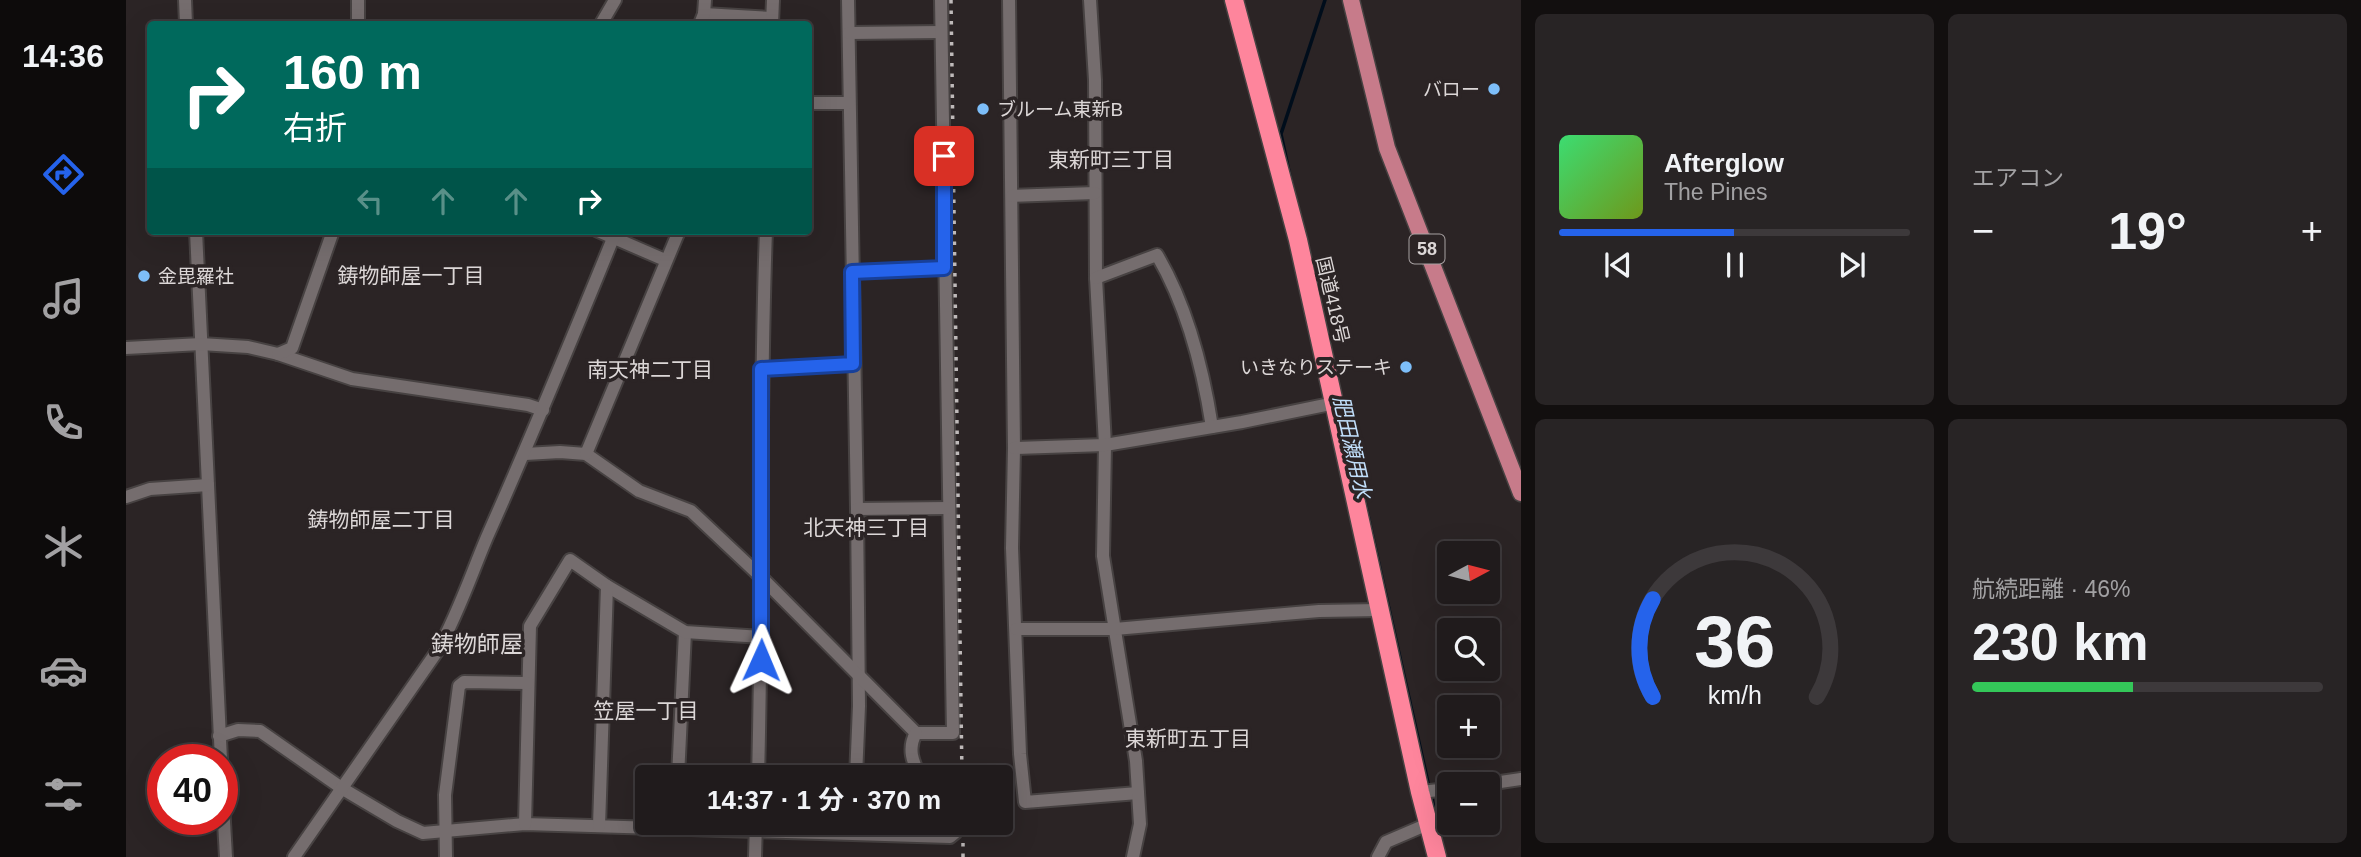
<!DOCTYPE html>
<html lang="ja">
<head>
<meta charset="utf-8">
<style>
	:root { --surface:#201b1c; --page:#282425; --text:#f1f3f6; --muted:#a2a1a3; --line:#3d393b; --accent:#2563eb }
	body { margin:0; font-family:Helvetica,"Noto Sans JP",sans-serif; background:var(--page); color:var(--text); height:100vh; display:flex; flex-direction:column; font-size:26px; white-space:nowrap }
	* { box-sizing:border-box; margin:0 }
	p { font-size:23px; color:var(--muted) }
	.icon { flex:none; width:38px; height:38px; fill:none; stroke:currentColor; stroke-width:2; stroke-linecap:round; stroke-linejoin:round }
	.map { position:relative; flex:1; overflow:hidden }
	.sheet { display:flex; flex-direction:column; gap:14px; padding:14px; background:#120f0f; width:840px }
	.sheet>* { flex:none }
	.hud { position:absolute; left:21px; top:21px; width:665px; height:214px; border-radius:7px; box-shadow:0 7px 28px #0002,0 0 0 2px var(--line); background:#00695c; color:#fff; overflow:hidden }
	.needle { width:46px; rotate:83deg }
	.fabs { position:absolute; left:1311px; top:541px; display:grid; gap:14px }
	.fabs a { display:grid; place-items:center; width:63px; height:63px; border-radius:7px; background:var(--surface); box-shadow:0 7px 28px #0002,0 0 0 2px var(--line); font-size:35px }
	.speed { position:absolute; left:21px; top:744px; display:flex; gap:14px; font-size:35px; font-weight:700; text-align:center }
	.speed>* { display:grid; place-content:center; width:91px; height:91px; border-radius:50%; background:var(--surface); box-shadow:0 7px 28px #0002,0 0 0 2px var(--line); line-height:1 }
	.speed .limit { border:10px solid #d22; background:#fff; color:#111 }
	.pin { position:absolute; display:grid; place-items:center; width:60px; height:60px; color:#fff; margin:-30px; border-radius:14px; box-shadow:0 4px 10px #0006 }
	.me { position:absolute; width:77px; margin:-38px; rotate:1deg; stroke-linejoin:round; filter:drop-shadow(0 0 5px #0008) }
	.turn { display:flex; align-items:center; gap:24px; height:147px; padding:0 21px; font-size:32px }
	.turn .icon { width:91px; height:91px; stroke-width:2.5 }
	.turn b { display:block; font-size:49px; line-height:60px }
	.lanes { display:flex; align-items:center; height:66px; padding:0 21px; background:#0003; justify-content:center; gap:35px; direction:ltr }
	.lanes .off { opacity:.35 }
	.big { font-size:52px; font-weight:700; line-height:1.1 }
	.sheet .card { flex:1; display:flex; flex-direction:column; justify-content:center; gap:10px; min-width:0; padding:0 24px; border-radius:10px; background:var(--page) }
	.sheet .dial { align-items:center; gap:0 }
	.dial svg { height:182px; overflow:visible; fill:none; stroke:var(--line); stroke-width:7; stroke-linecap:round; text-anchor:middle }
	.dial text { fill:var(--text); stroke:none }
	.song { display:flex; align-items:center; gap:21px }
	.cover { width:84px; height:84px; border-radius:10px; background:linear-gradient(135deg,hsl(140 70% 55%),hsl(80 70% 35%)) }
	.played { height:7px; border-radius:4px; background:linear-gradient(90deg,var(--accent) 50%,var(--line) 50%) }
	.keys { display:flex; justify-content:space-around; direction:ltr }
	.heat { display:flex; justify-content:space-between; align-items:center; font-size:38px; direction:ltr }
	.charge { height:10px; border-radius:5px; background:linear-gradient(90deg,#34c759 46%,var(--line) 0) }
	.sheet .tiles { flex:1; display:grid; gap:14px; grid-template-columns:repeat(2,1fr) }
	.trip { position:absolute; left:509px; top:765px; width:378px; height:70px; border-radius:7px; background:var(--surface); box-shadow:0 7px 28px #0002,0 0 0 2px var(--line); font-weight:700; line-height:70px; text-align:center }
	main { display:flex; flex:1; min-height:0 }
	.tab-bar { display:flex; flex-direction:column; width:126px; justify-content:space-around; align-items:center; background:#0d0b0b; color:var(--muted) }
	.tab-bar .icon { width:49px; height:49px }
	.tab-bar .current { color:var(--accent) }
	.tab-bar b { font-size:32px; color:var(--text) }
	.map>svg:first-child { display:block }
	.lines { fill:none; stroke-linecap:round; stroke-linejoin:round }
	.stream { stroke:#000d1b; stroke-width:3.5 }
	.minor-casing { stroke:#474242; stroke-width:16 }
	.major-casing { stroke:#474242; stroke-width:19 }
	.highway-casing { stroke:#474242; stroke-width:21 }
	.minor { stroke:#756d6e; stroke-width:12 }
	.major { stroke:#c77b8a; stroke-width:16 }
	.highway { stroke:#fe859c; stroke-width:18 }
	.rail { stroke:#bfbaba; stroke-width:3.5; stroke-dasharray:3.5 7; stroke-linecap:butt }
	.route-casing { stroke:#184099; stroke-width:18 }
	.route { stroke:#2563eb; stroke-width:12 }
	.poi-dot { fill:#7dbef9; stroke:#2b2425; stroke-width:2.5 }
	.labels { text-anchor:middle; stroke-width:7; stroke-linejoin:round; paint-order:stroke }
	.shield { fill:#2b2425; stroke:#a7a1a2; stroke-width:2 }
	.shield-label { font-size:18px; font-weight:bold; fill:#dcd7d7 }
	.poi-label { font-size:19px; fill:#dcd7d7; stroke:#2b2425; text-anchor:end }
	.street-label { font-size:19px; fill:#dcd7d7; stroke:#2b2425 }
	.neighbourhood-label { font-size:21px; fill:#dcd7d7; stroke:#2b2425 }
	.water-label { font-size:21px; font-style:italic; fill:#c1dffb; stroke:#2b2425 }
	.quarter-label { font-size:23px; fill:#dcd7d7; stroke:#2b2425 }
</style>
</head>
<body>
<main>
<nav class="tab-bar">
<b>14:36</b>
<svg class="icon current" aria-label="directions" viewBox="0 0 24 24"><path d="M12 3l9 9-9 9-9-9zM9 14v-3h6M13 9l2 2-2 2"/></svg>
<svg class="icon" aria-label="music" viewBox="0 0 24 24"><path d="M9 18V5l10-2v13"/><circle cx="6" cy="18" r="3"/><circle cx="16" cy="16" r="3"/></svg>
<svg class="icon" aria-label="phone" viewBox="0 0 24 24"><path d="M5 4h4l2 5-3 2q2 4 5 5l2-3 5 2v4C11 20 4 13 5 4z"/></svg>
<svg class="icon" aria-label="climate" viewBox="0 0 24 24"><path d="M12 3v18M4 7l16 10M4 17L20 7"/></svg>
<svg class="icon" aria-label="car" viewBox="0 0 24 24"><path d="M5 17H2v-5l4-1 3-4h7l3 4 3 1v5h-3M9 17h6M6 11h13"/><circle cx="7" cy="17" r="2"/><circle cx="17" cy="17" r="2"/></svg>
<svg class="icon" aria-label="filters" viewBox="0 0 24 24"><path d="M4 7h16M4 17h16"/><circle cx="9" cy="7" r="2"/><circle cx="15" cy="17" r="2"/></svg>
</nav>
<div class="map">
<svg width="1395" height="857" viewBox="0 0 1395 857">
	<rect width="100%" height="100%" fill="#2b2425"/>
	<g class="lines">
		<g class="stream">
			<path d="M1167 190 1155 134 1199 0"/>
			<path d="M1228 453 1303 787"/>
			<path d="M1305 794 1310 818"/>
		</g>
		<g class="minor-casing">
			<g id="minor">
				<path d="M59 0 60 24"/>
				<path d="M232 0V24"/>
				<path d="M722 0 731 509 733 706 730 777"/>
				<path d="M883 0 888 448 886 548 894 754 899 802 1012 793"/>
				<path d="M964 0 969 80 970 278 979 445 977 556 1010 761 1014 824 1007 857"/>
				<path d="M578 14 646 18"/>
				<path d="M475 24 489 0"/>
				<path d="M574 24 578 14 579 0"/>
				<path d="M646 24 647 0"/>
				<path d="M723 33 815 32"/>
				<path d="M682 103H723"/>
				<path d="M886 196 969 193"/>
				<path d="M70 231 95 760"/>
				<path d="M472 231 539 260"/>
				<path d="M726 272 818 268"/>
				<path d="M970 278 1031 255C1061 306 1077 369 1086 427"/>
				<path d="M0 348 75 344 122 347 152 354 226 379 402 405 417 410"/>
				<path d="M152 354 166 348 207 231"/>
				<path d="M635 369 727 364"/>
				<path d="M888 448 979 445 1116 422 1209 403"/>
				<path d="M399 454 434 452 460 454 513 491 565 511 634 576 790 733H827L815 0"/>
				<path d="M460 454 553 231"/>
				<path d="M0 497 24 489 82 485"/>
				<path d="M731 509 822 508"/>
				<path d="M890 629H989L1193 611 1254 610"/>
				<path d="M790 733C781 749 787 762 794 777"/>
				<path d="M93 736 112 730 134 731 217 789 271 821 297 833 399 824 824 837 830 832V822"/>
				<path d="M552 777 559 632"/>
				<path d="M632 777C637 595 633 413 640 231"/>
				<path d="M1361 784 1395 779"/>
				<path d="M96 787 100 857"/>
				<path d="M1294 792 1323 789"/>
				<path d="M399 824 404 626 444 560 481 586 559 632 636 637"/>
				<path d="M473 826 481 586"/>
				<path d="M168 857 312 650C332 614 345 575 361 537 406 436 448 334 490 231"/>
				<path d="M320 857 319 795 333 686 338 682 402 683"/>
				<path d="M629 857 630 822"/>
				<path d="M1252 857 1260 842 1302 824"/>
			</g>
		</g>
		<g class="major-casing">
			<path id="major" d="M1225 0 1261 148 1395 493"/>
		</g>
		<g class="highway-casing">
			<path id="highway" d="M1108 0 1172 240 1294 792 1311 857"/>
		</g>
		<use href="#minor" class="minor"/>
		<use href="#major" class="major"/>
		<use href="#highway" class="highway"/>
		<g class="rail">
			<path d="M825 0 836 777"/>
			<path d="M837 822V857"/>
		</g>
	</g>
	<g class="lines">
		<g class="route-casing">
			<path id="route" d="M635 660V369L727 364 726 272 818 268V156"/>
		</g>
		<use href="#route" class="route"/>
	</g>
	<g class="poi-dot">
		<circle cx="1368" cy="89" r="7"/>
		<circle cx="857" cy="109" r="7"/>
		<circle cx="18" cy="276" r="7"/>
		<circle cx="1280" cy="367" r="7"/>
	</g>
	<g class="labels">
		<rect class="shield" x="1283.5" y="234.5" width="35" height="29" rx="5"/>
		<g class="shield-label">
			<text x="1301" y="255">58</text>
		</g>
		<g class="poi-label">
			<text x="1354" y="96">バロー</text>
			<text x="871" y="116" text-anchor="start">ブルーム東新B</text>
			<text x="32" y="283" text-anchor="start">金毘羅社</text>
			<text x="1266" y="374">いきなりステーキ</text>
		</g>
		<g class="street-label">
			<text transform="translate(1207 300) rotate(77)" y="7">国道418号</text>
		</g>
		<g class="neighbourhood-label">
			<text x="985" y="167">東新町三丁目</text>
			<text x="285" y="283">鋳物師屋一丁目</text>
			<text x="524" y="377">南天神二丁目</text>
			<text x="255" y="527">鋳物師屋二丁目</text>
			<text x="740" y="535">北天神三丁目</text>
			<text x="520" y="718">笠屋一丁目</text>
			<text x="1062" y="746">東新町五丁目</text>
		</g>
		<g class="water-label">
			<text transform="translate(1226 447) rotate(77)" y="7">肥田瀬用水</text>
		</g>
		<g class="quarter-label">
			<text x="351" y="652">鋳物師屋</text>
		</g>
	</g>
</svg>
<div class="fabs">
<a><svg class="needle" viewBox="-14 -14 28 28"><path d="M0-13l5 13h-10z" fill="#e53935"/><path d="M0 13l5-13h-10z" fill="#a2a1a3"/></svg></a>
<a><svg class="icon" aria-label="search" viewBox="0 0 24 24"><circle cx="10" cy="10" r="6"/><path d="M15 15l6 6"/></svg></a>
<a>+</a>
<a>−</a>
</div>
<div class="speed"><div class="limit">40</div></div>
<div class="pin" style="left:818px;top:156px;background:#d93025"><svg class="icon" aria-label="arrive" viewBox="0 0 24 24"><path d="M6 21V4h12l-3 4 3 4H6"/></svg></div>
<svg class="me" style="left:635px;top:660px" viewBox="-20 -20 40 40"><path d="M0-17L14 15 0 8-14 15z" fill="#2563eb" stroke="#fff" stroke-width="4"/></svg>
<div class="trip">14:37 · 1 分 · 370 m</div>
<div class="hud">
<div class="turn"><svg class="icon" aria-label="right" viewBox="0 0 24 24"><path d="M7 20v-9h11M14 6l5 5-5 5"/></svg><div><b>160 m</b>右折</div></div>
<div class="lanes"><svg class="icon off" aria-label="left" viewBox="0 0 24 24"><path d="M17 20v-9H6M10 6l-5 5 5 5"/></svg><svg class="icon off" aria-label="ahead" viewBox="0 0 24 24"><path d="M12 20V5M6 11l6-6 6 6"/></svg><svg class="icon off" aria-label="ahead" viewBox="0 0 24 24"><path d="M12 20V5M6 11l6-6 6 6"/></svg><svg class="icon" aria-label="right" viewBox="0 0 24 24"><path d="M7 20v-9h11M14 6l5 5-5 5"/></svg></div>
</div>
</div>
<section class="sheet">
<div class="tiles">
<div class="card">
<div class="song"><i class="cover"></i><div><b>Afterglow</b><p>The Pines</p></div></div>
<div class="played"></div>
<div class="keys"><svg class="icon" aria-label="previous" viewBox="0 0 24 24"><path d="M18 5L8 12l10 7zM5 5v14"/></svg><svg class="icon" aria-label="pause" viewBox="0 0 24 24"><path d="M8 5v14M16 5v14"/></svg><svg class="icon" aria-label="next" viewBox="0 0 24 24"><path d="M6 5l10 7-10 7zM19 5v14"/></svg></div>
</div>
<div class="card"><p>エアコン</p>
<div class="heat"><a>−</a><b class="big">19°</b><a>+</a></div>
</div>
<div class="card dial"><svg viewBox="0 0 100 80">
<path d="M14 69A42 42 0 1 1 86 69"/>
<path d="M14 69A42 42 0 0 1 14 26" stroke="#2563eb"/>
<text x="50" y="56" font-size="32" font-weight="700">36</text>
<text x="50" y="72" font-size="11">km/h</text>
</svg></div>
<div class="card"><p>航続距離 · 46%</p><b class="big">230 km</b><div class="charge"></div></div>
</div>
</section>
</main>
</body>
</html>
